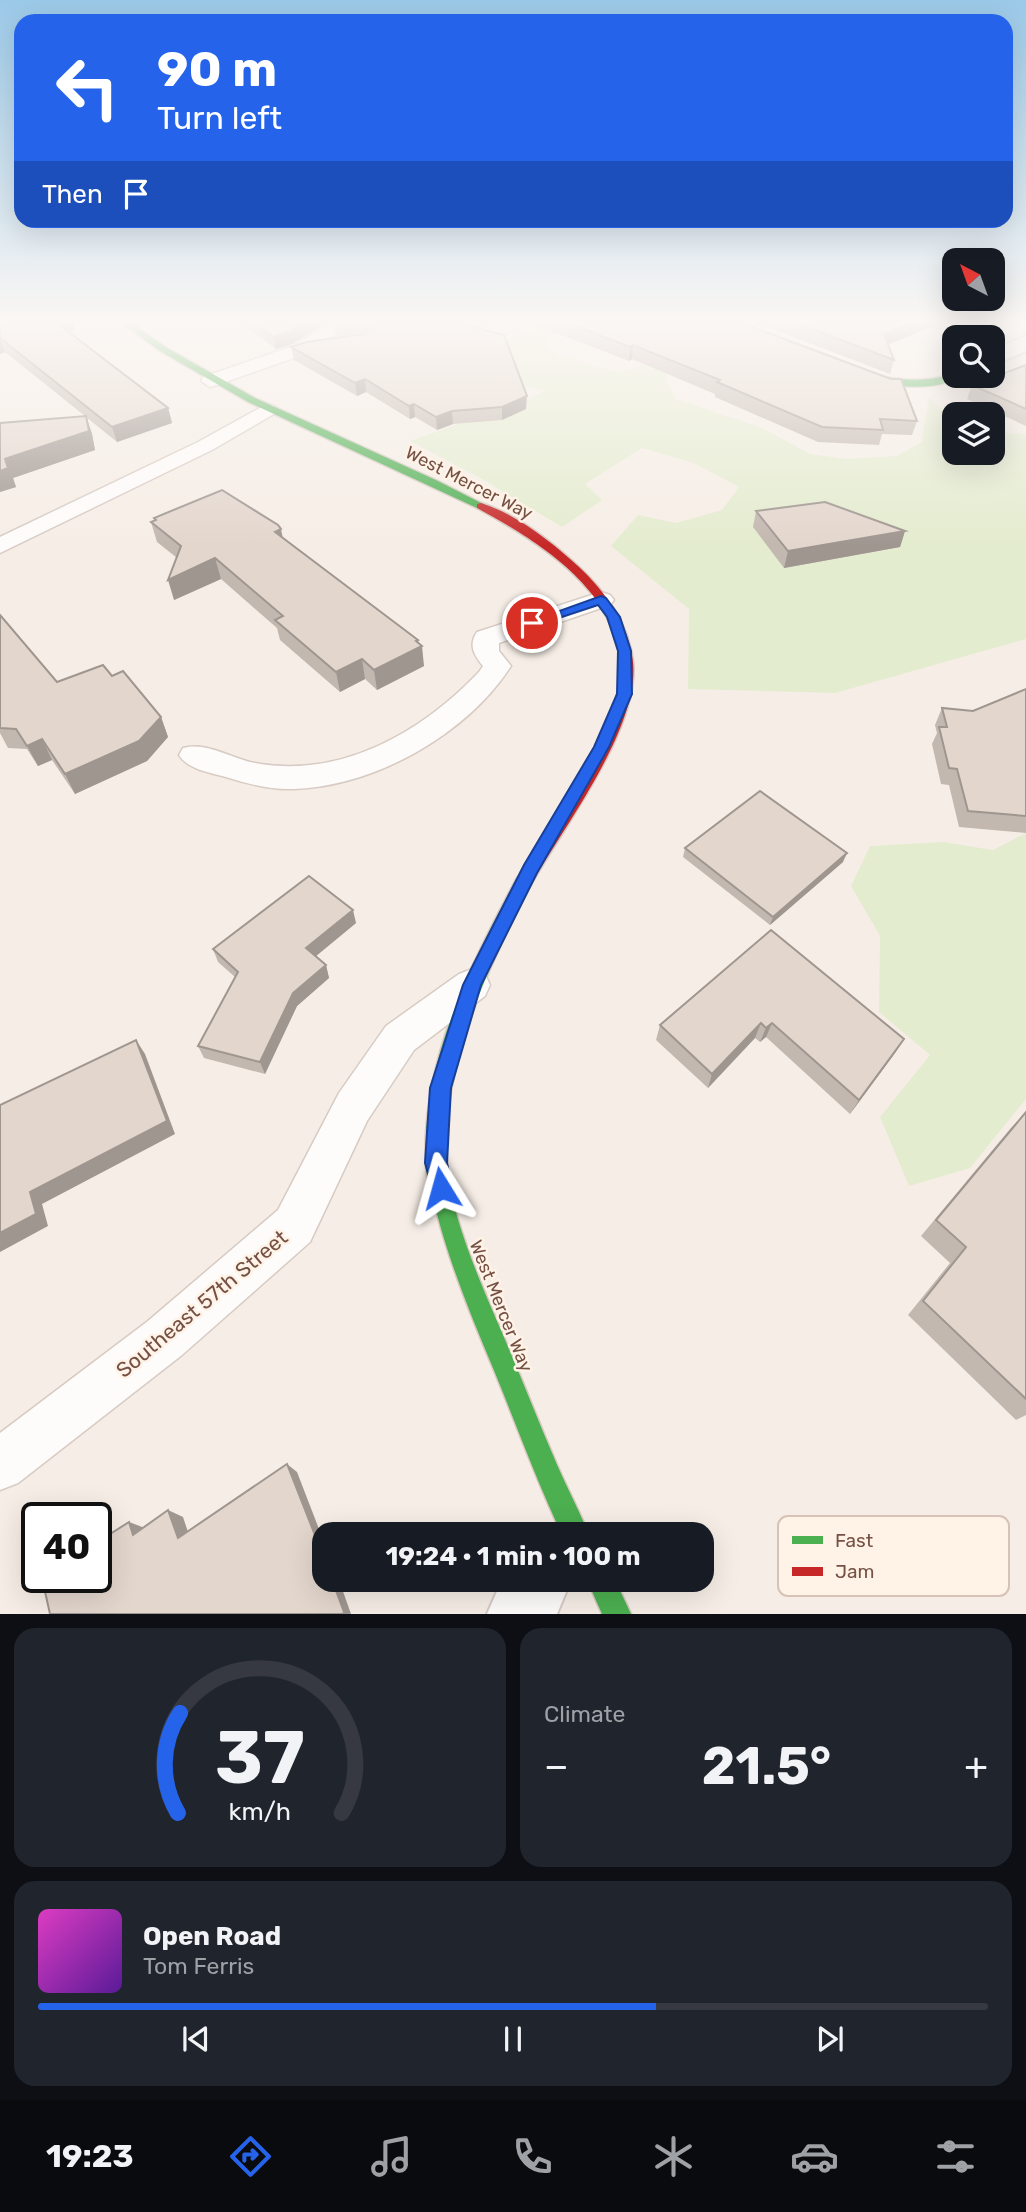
<!DOCTYPE html>
<html lang="en">
<head>
<meta charset="utf-8">
<style>
	:root { --surface:#171b24; --page:#20242c; --text:#f1f3f6; --muted:#9ea1a6; --line:#363941; --accent:#2563eb }
	body { margin:0; font-family:Rubik,sans-serif; background:var(--page); color:var(--text); height:100vh; display:flex; flex-direction:column; font-size:26px; white-space:nowrap }
	* { box-sizing:border-box; margin:0 }
	p { font-size:23px; color:var(--muted) }
	.icon { flex:none; width:38px; height:38px; fill:none; stroke:currentColor; stroke-width:2; stroke-linecap:round; stroke-linejoin:round }
	.map { position:relative; height:1614px; overflow:hidden }
	.sheet { display:flex; flex-direction:column; gap:14px; padding:14px; background:#0d0f14; flex:1 }
	.sheet>* { flex:none }
	.hud { position:absolute; left:14px; top:14px; width:999px; height:214px; border-radius:21px; box-shadow:0 7px 28px #0002; background:#2563eb; color:#fff; overflow:hidden }
	.needle { width:46px; rotate:319deg }
	.buttons { position:absolute; left:942px; top:248px; display:grid; gap:14px }
	.buttons a { display:grid; place-items:center; width:63px; height:63px; border-radius:14px; background:var(--surface); box-shadow:0 7px 28px #0002; font-size:35px }
	.speed { position:absolute; left:21px; top:1502px; display:flex; gap:14px; font-size:35px; font-weight:700; text-align:center }
	.speed>* { display:grid; place-content:center; width:91px; height:91px; border-radius:50%; background:var(--surface); box-shadow:0 7px 28px #0002; line-height:1 }
	.speed .limit { border:4px solid #111; border-radius:10px; background:#fff; color:#111 }
	.pin { position:absolute; display:grid; place-items:center; width:60px; height:60px; color:#fff; margin:-30px; border:4px solid #fff; border-radius:50%; box-shadow:0 2px 7px #0007 }
	.me { position:absolute; width:77px; margin:-38px; rotate:352deg; stroke-linejoin:round; filter:drop-shadow(0 0 5px #0008) }
	.turn { display:flex; align-items:center; gap:24px; height:147px; padding:0 28px; font-size:32px }
	.turn .icon { width:91px; height:91px; stroke-width:2.5 }
	.turn b { display:block; font-size:49px; line-height:60px }
	.then { display:flex; align-items:center; height:66px; padding:0 28px; background:#0003; gap:14px; font-size:26px }
	.big { font-size:52px; font-weight:700; line-height:1.1 }
	.sheet .tile { flex:1; display:flex; flex-direction:column; justify-content:center; gap:10px; min-width:0; padding:0 24px; border-radius:21px; background:var(--page) }
	.sheet .dial { align-items:center; gap:0 }
	.dial svg { height:182px; overflow:visible; fill:none; stroke:var(--line); stroke-width:7; stroke-linecap:round; text-anchor:middle }
	.dial text { fill:var(--text); stroke:none }
	.song { display:flex; align-items:center; gap:21px }
	.cover { width:84px; height:84px; border-radius:10px; background:linear-gradient(135deg,hsl(310 70% 55%),hsl(270 70% 35%)) }
	.played { height:7px; border-radius:4px; background:linear-gradient(90deg,var(--accent) 65%,var(--line) 65%) }
	.keys { display:flex; justify-content:space-around; direction:ltr }
	.heat { display:flex; justify-content:space-between; align-items:center; font-size:38px; direction:ltr }
	.sheet .tiles { flex:1; display:grid; gap:14px; grid-template-columns:1fr 1fr }
	.tile:last-child { grid-column:span 2 }
	.trip { position:absolute; left:312px; top:1522px; width:402px; height:70px; border-radius:21px; background:var(--surface); box-shadow:0 7px 28px #0002; font-weight:700; line-height:70px; text-align:center }
	.menu { display:flex; height:112px; justify-content:space-around; align-items:center; background:#090b0e; color:var(--muted) }
	.menu .icon { width:49px; height:49px }
	.menu .on { color:var(--accent) }
	.menu b { font-size:32px; color:var(--text) }
	.map>svg:first-child { display:block }
	.green { fill:#e4eccf }
	.lines { fill:none; stroke-linecap:round; stroke-linejoin:round }
	.lane-casing { stroke:#d7cbc4; stroke-width:3 }
	.street-casing { stroke:#d7cbc4; stroke-width:4 }
	.fast-casing { stroke:#d7c9c2; stroke-width:3 }
	.jam-casing { stroke:#d7c9c2; stroke-width:3 }
	.lane { fill:#fefcfb; fill-rule:evenodd }
	.street { fill:#fefcfb; fill-rule:evenodd }
	.fast { fill:#4caf50; fill-rule:evenodd }
	.jam { fill:#c62828; fill-rule:evenodd }
	.wall { fill:#c3b8b0 }
	.shaded-wall { fill:#9f9690 }
	.building { fill:#e3d6cd; stroke:#9f9690; stroke-width:2 }
	.route { fill:#2563eb; stroke:#184099; stroke-width:2 }
	.labels { text-anchor:middle; stroke-width:5; stroke-linejoin:round; paint-order:stroke }
	.street-label { font-size:18px; fill:#755145; stroke:#fff2e6 }
	.near-street-label { font-size:21px; fill:#755145; stroke:#fff2e6 }
	.key { fill:#fff2e6; stroke:#d6c2b6; stroke-width:2 }
	.key-label { font-size:19px; fill:#755145 }
</style>
</head>
<body>
<div class="map">
<svg width="1026" height="1614" viewBox="0 0 1026 1614">
	<rect width="100%" height="100%" fill="#f6eee6"/>
	<g class="green">
		<path d="M332 319H481L493 326 487 331 504 339 531 332 539 319 558 330 546 343 556 355 619 372 655 361 666 367 667 382 676 399 762 428 810 454 847 459 897 456 922 442 929 397 954 421V453H992V431L1026 435V639L835 693 688 689 689 609 611 546 638 515 676 523 722 510 739 487 694 463 642 448 585 484 602 500 562 527 484 480 410 441 524 401 544 391 440 367 358 322Z"/>
		<path d="M1026 833V1099L970 1168 909 1186 880 1117 930 1055 879 1012 880 936 851 886 870 846 943 842 993 850Z"/>
	</g>
	<g class="lines">
		<g class="lane-casing">
			<g id="lane">
				<path d="M337 320 343 321 346 325 343 329 305 354 217 385 210 387 201 381 203 377 293 346Z"/>
				<path d="M267 404 274 406 277 410 274 414 212 450 0 553V537L198 442Z"/>
				<path d="M601 592 610 595 614 600 610 605 499 643V651L511 666C467 734 376 786 294 789 271 790 248 784 226 777 211 773 187 769 179 755L183 748C205 741 233 759 255 763 341 779 422 732 479 672L483 666C474 655 468 645 477 632Z"/>
				<path d="M472 969 485 974 490 985 485 996 414 1050 367 1121 310 1242 182 1355 18 1483 0 1490V1433L148 1321 278 1210 339 1093 386 1026 459 974Z"/>
			</g>
		</g>
		<g class="street-casing">
			<g id="street">
				<path d="M1026 336V351L992 366V350Z"/>
				<path d="M502 1580H571L557 1614H487Z"/>
			</g>
		</g>
		<g class="fast-casing">
			<g id="fast">
				<path d="M116 319H126L167 348 255 398 438 481 487 506 477 508 248 402 160 351Z"/>
				<path d="M854 370C888 380 919 384 954 374V376H962C930 395 884 385 851 375L849 373Z"/>
				<path d="M523 876 529 878 531 883C489 966 439 1068 447 1164 451 1218 482 1286 503 1335 522 1379 539 1423 558 1467 568 1490 580 1512 589 1535H562L549 1506C529 1460 512 1414 493 1368 472 1318 451 1267 437 1214 432 1197 426 1180 426 1162 421 1062 471 964 517 878Z"/>
				<path d="M587 1580H615L631 1614H602Z"/>
			</g>
		</g>
		<g class="jam-casing">
			<path id="jam" d="M481 503C516 514 552 542 579 567 606 592 629 625 633 662 640 729 561 830 529 888H517L515 883C536 842 565 805 587 764 604 734 622 699 620 663 615 588 536 540 477 508V504Z"/>
		</g>
		<use href="#lane" class="lane"/>
		<use href="#street" class="street"/>
		<use href="#fast" class="fast"/>
		<use href="#jam" class="jam"/>
	</g>
	<g class="wall">
		<path d="M0 319 75 330 68 332 168 408 172 423 117 442 86 417 92 434 95 450 13 478 16 487 0 492V423L85 416 5 352 0 354Z"/>
		<path d="M235 319H333L292 344 276 349Z"/>
		<path d="M338 319H444L526 409 502 420 453 424 437 430 415 417 410 419 366 392 357 396 294 360 291 347 364 333 336 336 334 323Z"/>
		<path d="M520 319H731L917 421 912 435 882 434 879 445 818 442 715 397V394L632 359 629 361Z"/>
		<path d="M746 319H949L888 345 894 360 890 374Z"/>
		<path d="M1026 365V426L967 399 972 385Z"/>
		<path d="M756 511 905 531 900 547 784 568 753 527Z"/>
		<path d="M154 518 283 538 418 643 424 666 377 690 365 679 340 692 280 640 277 628 221 579 174 600 177 558 157 542 151 522 155 520Z"/>
		<path d="M0 615 57 682 112 676 161 717 168 737 147 761 75 794 52 760 38 766 27 749 8 748 0 733Z"/>
		<path d="M1026 689V833L959 827 949 785 941 784 932 744 937 733 935 725 942 708 973 711Z"/>
		<path d="M685 848 843 862 770 925 683 857Z"/>
		<path d="M356 923 316 956 326 965 329 978 297 1006 265 1074 204 1058 198 1046 235 977 218 962 213 949Z"/>
		<path d="M771 930 904 1039 895 1053 850 1114 766 1037 760 1042 755 1038 708 1088 656 1040 660 1025Z"/>
		<path d="M1026 1112V1415L1016 1420 908 1315 950 1263 921 1236 1010 1129Z"/>
	</g>
	<g class="shaded-wall">
		<path d="M57 319H72L75 330 58 334 53 320Z"/>
		<path d="M310 319H333L292 344 276 349 273 337Z"/>
		<path d="M920 319H949L880 348 884 334Z"/>
		<path d="M0 338 5 352 0 354Z"/>
		<path d="M633 345 632 359 629 361 630 347Z"/>
		<path d="M365 379 366 392 357 396 355 383Z"/>
		<path d="M527 396 526 409 502 420V407Z"/>
		<path d="M414 404 415 417 410 419 409 406Z"/>
		<path d="M168 408 172 423 117 442 112 427Z"/>
		<path d="M452 411 453 424 437 430 436 417Z"/>
		<path d="M86 416 92 434 95 450 13 478 16 487 0 492V471L5 459Z"/>
		<path d="M281 529 285 549 275 532Z"/>
		<path d="M905 531 900 547 784 568 788 551Z"/>
		<path d="M215 558 221 579 174 600 168 580Z"/>
		<path d="M418 640 419 647 422 646 424 666 377 690 374 670Z"/>
		<path d="M362 659 365 679 340 692 336 672Z"/>
		<path d="M161 717 168 737 147 761 75 794 65 774Z"/>
		<path d="M42 739 52 760 38 766 27 746Z"/>
		<path d="M847 853 843 862 770 925 773 917Z"/>
		<path d="M353 910 356 923 310 961 306 948Z"/>
		<path d="M326 965 329 978 297 1006 265 1074 260 1062 293 993Z"/>
		<path d="M761 1023 755 1038 708 1088 712 1074Z"/>
		<path d="M772 1023 766 1037 760 1042 766 1028Z"/>
		<path d="M904 1039 895 1053 850 1114 859 1100Z"/>
		<path d="M136 1040 145 1054 175 1134 42 1204 48 1226 0 1252V1233Z"/>
		<path d="M287 1464 297 1472 324 1542V1558Z"/>
		<path d="M168 1510 183 1517 192 1544 178 1538Z"/>
		<path d="M129 1522 145 1528 133 1535Z"/>
		<path d="M332 1580H339L351 1614H343Z"/>
	</g>
	<g class="building">
		<path d="M0 319H57L53 320 168 408 112 427 0 338Z"/>
		<path d="M249 319H310L290 331 273 337Z"/>
		<path d="M339 319H444L504 335 527 396 502 407 452 411 436 417 414 404 409 406 365 379 355 383 291 347 306 342 364 334 369 328 364 321 334 323Z"/>
		<path d="M557 319H731L891 379H901L917 421 880 419 883 430 822 427 717 382 720 380 633 345 630 347Z"/>
		<path d="M785 319H920L884 334 894 360Z"/>
		<path d="M1026 365V409L972 385Z"/>
		<path d="M86 416 89 431 5 459 8 468 0 471V423Z"/>
		<path d="M222 490 278 525 281 529 275 532 418 640 416 641 422 646 374 670 362 659 336 672 275 620 283 616 215 558 168 580 181 546 151 522 156 520 154 518Z"/>
		<path d="M825 502 905 531 788 551 756 511Z"/>
		<path d="M0 615 57 682 103 665 112 676 123 671 161 717 139 741 65 774 42 739 27 746 16 729 0 728Z"/>
		<path d="M1026 689V816L968 811 957 769 949 768 939 727H947L942 708 973 711Z"/>
		<path d="M760 791 847 853 773 917 685 848Z"/>
		<path d="M309 876 353 910 306 948 326 965 293 993 260 1062 198 1046 238 972 213 949Z"/>
		<path d="M771 930 904 1039 859 1100 772 1023 766 1028 761 1023 712 1074 660 1025Z"/>
		<path d="M136 1040 167 1121 30 1192 36 1214 0 1233V1105Z"/>
		<path d="M1026 1112V1399L923 1301 966 1247 936 1220Z"/>
		<path d="M287 1464 324 1558V1580H332L344 1612 343 1614H50L42 1578 44 1577H96V1543L129 1522 133 1535 168 1510 178 1538Z"/>
	</g>
	<linearGradient id="sky" x2="0" y2="1"><stop stop-color="#9bc9e8"/><stop offset="0.59" stop-color="#fbf7f4"/><stop offset="1" stop-color="#fbf7f4" stop-opacity="0"/></linearGradient>
	<rect width="1026" height="545" fill="url(#sky)"/>
	<path class="route" d="M601 596 606 598 620 617 631 651 632 694 609 747 537 873 481 985 451 1088 447 1163 452 1188 449 1195 441 1198 434 1195 425 1163 430 1088 463 985 524 865 594 747 617 694 618 651 607 617 598 605 532 627 526 623Z"/>
	<g class="labels">
		<g class="street-label">
			<text transform="translate(469 483) rotate(27)" y="6">West Mercer Way</text>
			<text transform="translate(501 1306) rotate(68)" y="6">West Mercer Way</text>
		</g>
		<g class="near-street-label">
			<text transform="translate(202 1304) rotate(-40)" y="7">Southeast 57th Street</text>
		</g>
	</g>
	<rect x="778" y="1516" width="231" height="80" rx="10" class="key"/>
	<rect x="792" y="1536" width="31" height="8" fill="#4caf50"/>
	<rect x="792" y="1567" width="31" height="9" fill="#c62828"/>
	<g class="key-label">
		<text x="835" y="1547">Fast</text>
		<text x="835" y="1578">Jam</text>
	</g>
</svg>
<div class="buttons">
<a><svg class="needle" viewBox="-14 -14 28 28"><path d="M0-13l5 13h-10z" fill="#e53935"/><path d="M0 13l5-13h-10z" fill="#9ea1a6"/></svg></a>
<a><svg class="icon" aria-label="search" viewBox="0 0 24 24"><circle cx="10" cy="10" r="6"/><path d="M15 15l6 6"/></svg></a>
<a><svg class="icon" aria-label="layers" viewBox="0 0 24 24"><path d="M12 4l9 5-9 5-9-5zM3 14l9 5 9-5"/></svg></a>
</div>
<div class="speed"><div class="limit">40</div></div>
<div class="pin" style="left:532px;top:623px;background:#d93025"><svg class="icon" aria-label="arrive" viewBox="0 0 24 24"><path d="M6 21V4h12l-3 4 3 4H6"/></svg></div>
<svg class="me" style="left:441px;top:1188px" viewBox="-20 -20 40 40"><path d="M0-17L14 15 0 8-14 15z" fill="#2563eb" stroke="#fff" stroke-width="4"/></svg>
<div class="trip">19:24 · 1 min · 100 m</div>
<div class="hud">
<div class="turn"><svg class="icon" aria-label="left" viewBox="0 0 24 24"><path d="M17 20v-9H6M10 6l-5 5 5 5"/></svg><div><b>90 m</b>Turn left</div></div>
<div class="then">Then<svg class="icon" aria-label="arrive" viewBox="0 0 24 24"><path d="M6 21V4h12l-3 4 3 4H6"/></svg></div>
</div>
</div>
<section class="sheet">
<div class="tiles">
<div class="tile dial"><svg viewBox="0 0 100 80">
<path d="M14 69A42 42 0 1 1 86 69"/>
<path d="M14 69A42 42 0 0 1 15 25" stroke="#2563eb"/>
<text x="50" y="56" font-size="32" font-weight="700">37</text>
<text x="50" y="72" font-size="11">km/h</text>
</svg></div>
<div class="tile"><p>Climate</p>
<div class="heat"><a>−</a><b class="big">21.5°</b><a>+</a></div>
</div>
<div class="tile">
<div class="song"><i class="cover"></i><div><b>Open Road</b><p>Tom Ferris</p></div></div>
<div class="played"></div>
<div class="keys"><svg class="icon" aria-label="previous" viewBox="0 0 24 24"><path d="M18 5L8 12l10 7zM5 5v14"/></svg><svg class="icon" aria-label="pause" viewBox="0 0 24 24"><path d="M8 5v14M16 5v14"/></svg><svg class="icon" aria-label="next" viewBox="0 0 24 24"><path d="M6 5l10 7-10 7zM19 5v14"/></svg></div>
</div>
</div>
</section>
<nav class="menu">
<b>19:23</b>
<svg class="icon on" aria-label="directions" viewBox="0 0 24 24"><path d="M12 3l9 9-9 9-9-9zM9 14v-3h6M13 9l2 2-2 2"/></svg>
<svg class="icon" aria-label="music" viewBox="0 0 24 24"><path d="M9 18V5l10-2v13"/><circle cx="6" cy="18" r="3"/><circle cx="16" cy="16" r="3"/></svg>
<svg class="icon" aria-label="phone" viewBox="0 0 24 24"><path d="M5 4h4l2 5-3 2q2 4 5 5l2-3 5 2v4C11 20 4 13 5 4z"/></svg>
<svg class="icon" aria-label="climate" viewBox="0 0 24 24"><path d="M12 3v18M4 7l16 10M4 17L20 7"/></svg>
<svg class="icon" aria-label="car" viewBox="0 0 24 24"><path d="M5 17H2v-5l4-1 3-4h7l3 4 3 1v5h-3M9 17h6M6 11h13"/><circle cx="7" cy="17" r="2"/><circle cx="17" cy="17" r="2"/></svg>
<svg class="icon" aria-label="filters" viewBox="0 0 24 24"><path d="M4 7h16M4 17h16"/><circle cx="9" cy="7" r="2"/><circle cx="15" cy="17" r="2"/></svg>
</nav>
</body>
</html>
